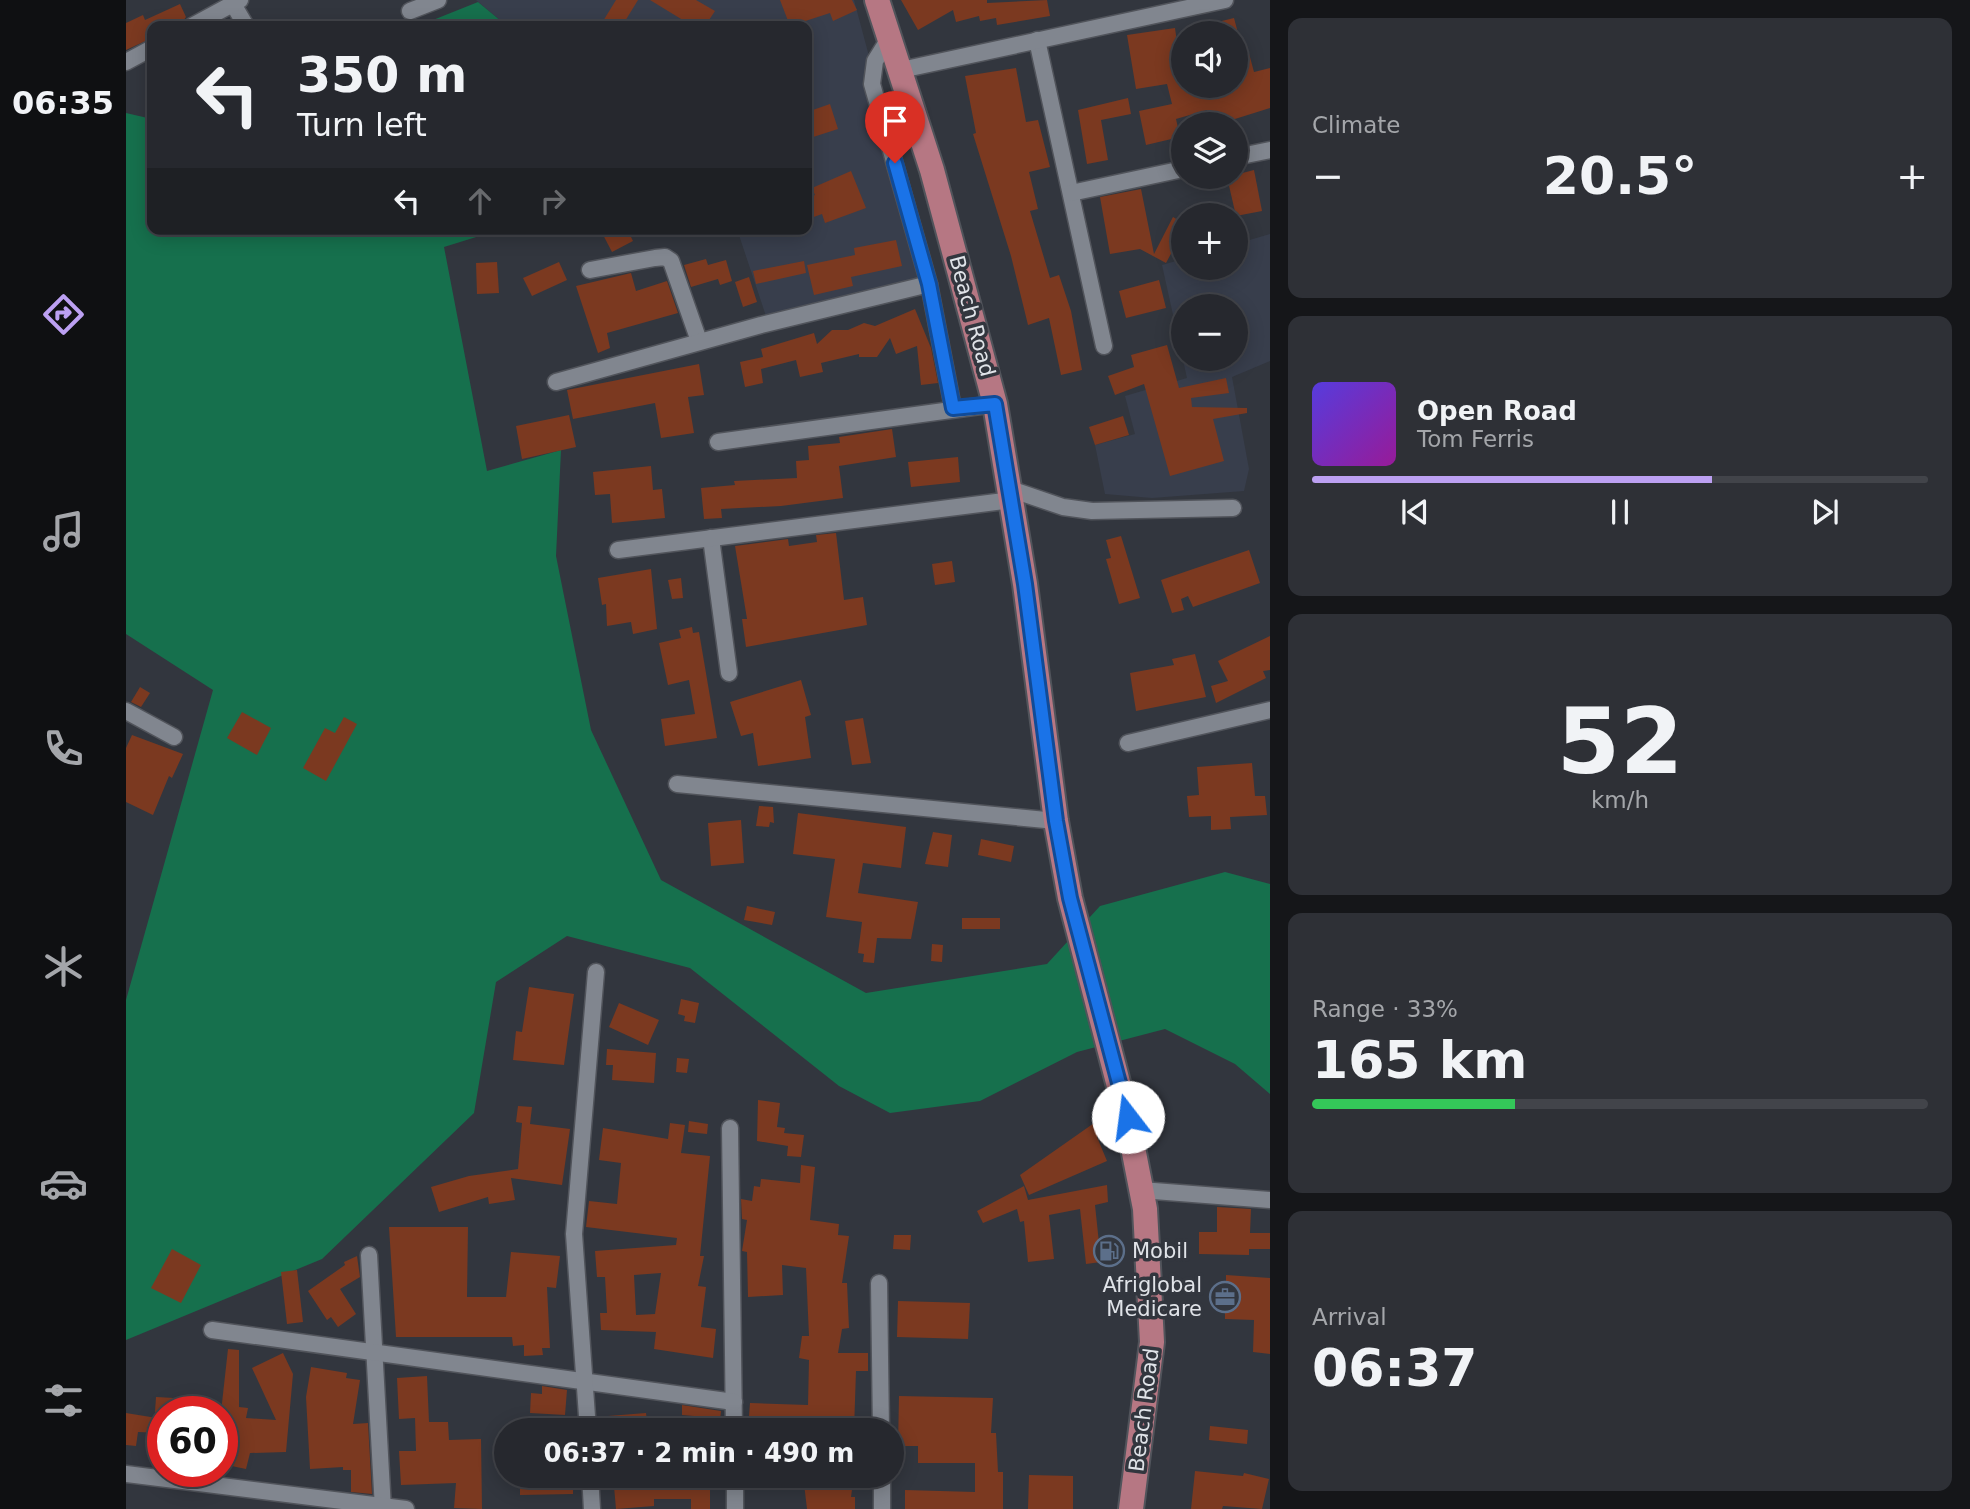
<!DOCTYPE html>
<html lang="en">
<head>
<meta charset="utf-8">
<style>
	:root { --surface:#26282e; --page:#2e3036; --text:#f1f3f6; --muted:#a4a6aa; --line:#42444a; --accent:#bca0f2 }
	body { margin:0; font-family:"DejaVu Sans",sans-serif; background:var(--page); color:var(--text); height:100vh; display:flex; flex-direction:column; font-size:26px; white-space:nowrap }
	* { box-sizing:border-box; margin:0 }
	p { font-size:23px; color:var(--muted) }
	.icon { flex:none; width:38px; height:38px; fill:none; stroke:currentColor; stroke-width:2; stroke-linecap:round; stroke-linejoin:round }
	.map { position:relative; flex:1; overflow:hidden }
	.panel { display:flex; flex-direction:column; gap:18px; padding:18px; background:#151619; width:700px }
	.panel>* { flex:none }
	.hud { position:absolute; left:21px; top:21px; width:665px; height:214px; border-radius:14px; box-shadow:0 4px 18px #0003,0 0 0 2px var(--line); background:#26282e; color:var(--text); overflow:hidden }
	.controls { position:absolute; left:1045px; top:21px; display:grid; gap:14px }
	.controls a { display:grid; place-items:center; width:77px; height:77px; border-radius:50%; background:var(--surface); box-shadow:0 4px 18px #0003,0 0 0 2px var(--line); font-size:35px }
	.speed { position:absolute; left:21px; top:1396px; display:flex; gap:14px; font-size:35px; font-weight:700; text-align:center }
	.speed>* { display:grid; place-content:center; width:91px; height:91px; border-radius:50%; background:var(--surface); box-shadow:0 4px 18px #0003,0 0 0 2px var(--line); line-height:1 }
	.speed .limit { border:10px solid #d22; background:#fff; color:#111 }
	.pin { position:absolute; display:grid; place-items:center; width:60px; height:60px; color:#fff; margin:-72px -30px; border-radius:50% 50% 50% 0; rotate:-45deg; box-shadow:0 0 7px #0007 }
	.pin .icon { rotate:45deg }
	.me { position:absolute; width:77px; margin:-38px; rotate:345deg; stroke-linejoin:round; filter:drop-shadow(0 0 5px #0008) }
	.turn { display:flex; align-items:center; gap:24px; height:147px; padding:0 35px; font-size:32px }
	.turn .icon { width:91px; height:91px; stroke-width:2.5 }
	.turn b { display:block; font-size:49px; line-height:60px }
	.lanes { display:flex; align-items:center; height:66px; padding:0 35px; background:#0003; justify-content:center; gap:35px; direction:ltr }
	.lanes .off { opacity:.35 }
	.big { font-size:52px; font-weight:700; line-height:1.1 }
	.panel .widget { flex:1; display:flex; flex-direction:column; justify-content:center; gap:10px; min-width:0; padding:0 24px; border-radius:14px; background:var(--page) }
	.panel .dial { align-items:center; gap:0 }
	.dial b { font-size:91px; line-height:1 }
	.song { display:flex; align-items:center; gap:21px }
	.cover { width:84px; height:84px; border-radius:10px; background:linear-gradient(135deg,hsl(250 70% 55%),hsl(300 70% 35%)) }
	.played { height:7px; border-radius:4px; background:linear-gradient(90deg,var(--accent) 65%,var(--line) 65%) }
	.keys { display:flex; justify-content:space-around; direction:ltr }
	.heat { display:flex; justify-content:space-between; align-items:center; font-size:38px; direction:ltr }
	.charge { height:10px; border-radius:5px; background:linear-gradient(90deg,#34c759 33%,var(--line) 0) }
	.trip { position:absolute; left:368px; top:1418px; width:410px; height:70px; border-radius:35px; background:var(--surface); box-shadow:0 4px 18px #0003,0 0 0 2px var(--line); font-weight:700; line-height:70px; text-align:center }
	main { display:flex; flex:1; min-height:0 }
	.dock { display:flex; flex-direction:column; width:126px; justify-content:space-around; align-items:center; background:#0f1012; color:var(--muted) }
	.dock .icon { width:49px; height:49px }
	.dock .current { color:var(--accent) }
	.dock b { font-size:32px; color:var(--text) }
	.map>svg:first-child { display:block }
	.built { fill:#383e4c; fill-rule:evenodd }
	.forest { fill:#16704d }
	.building { fill:#7b3920; fill-rule:evenodd }
	.lines { fill:none; stroke-linecap:round; stroke-linejoin:round }
	.minor-casing { stroke:#51545b; stroke-width:19 }
	.primary-casing { stroke:#51545b; stroke-width:28 }
	.minor { stroke:#81868f; stroke-width:16 }
	.primary { stroke:#b67783; stroke-width:24 }
	.route-casing { stroke:#114b97; stroke-width:18 }
	.route { stroke:#1a73e8; stroke-width:12 }
	.labels { text-anchor:middle; stroke-width:7; stroke-linejoin:round; paint-order:stroke }
	.street-label { font-size:21px; fill:#e0e3e8; stroke:#32363e }
	.poi-label { font-size:21px; fill:#e0e3e8; stroke:#32363e; text-anchor:start }
</style>
</head>
<body>
<main>
<nav class="dock">
<b>06:35</b>
<svg class="icon current" aria-label="directions" viewBox="0 0 24 24"><path d="M12 3l9 9-9 9-9-9zM9 14v-3h6M13 9l2 2-2 2"/></svg>
<svg class="icon" aria-label="music" viewBox="0 0 24 24"><path d="M9 18V5l10-2v13"/><circle cx="6" cy="18" r="3"/><circle cx="16" cy="16" r="3"/></svg>
<svg class="icon" aria-label="phone" viewBox="0 0 24 24"><path d="M5 4h4l2 5-3 2q2 4 5 5l2-3 5 2v4C11 20 4 13 5 4z"/></svg>
<svg class="icon" aria-label="climate" viewBox="0 0 24 24"><path d="M12 3v18M4 7l16 10M4 17L20 7"/></svg>
<svg class="icon" aria-label="car" viewBox="0 0 24 24"><path d="M5 17H2v-5l4-1 3-4h7l3 4 3 1v5h-3M9 17h6M6 11h13"/><circle cx="7" cy="17" r="2"/><circle cx="17" cy="17" r="2"/></svg>
<svg class="icon" aria-label="filters" viewBox="0 0 24 24"><path d="M4 7h16M4 17h16"/><circle cx="9" cy="7" r="2"/><circle cx="15" cy="17" r="2"/></svg>
</nav>
<div class="map">
<svg width="1144" height="1509" viewBox="0 0 1144 1509">
	<rect width="100%" height="100%" fill="#32363e"/>
	<g class="built">
		<path d="M350 0H728L802 277 640 316 611 229H681V26H381Z"/>
		<path d="M1144 234V361L1106 377 1123 469 1118 491 1026 498 979 494 969 445 1009 434 999 396 1061 378 1036 265 1057 259V268H1110V244ZM1057 306H1110V359H1057Z"/>
	</g>
	<g class="forest">
		<path d="M352 2 381 26H292Z"/>
		<path d="M0 113 26 119V229H376L318 247 361 471 435 450 430 556 465 730 535 880 740 993 921 964 974 906 1099 872 1144 884V1094L1109 1064 1039 1029 951 1052 854 1101 764 1113 713 1086 564 968 441 936 370 982 348 1113 196 1259 0 1340V1000L87 690 0 634Z"/>
	</g>
	<g class="building">
		<path d="M490 0H512L496 26H474Z"/>
		<path d="M524 0H570L589 11 579 26H557L560 22Z"/>
		<path d="M654 0H726L731 10 707 21 704 13 664 26Z"/>
		<path d="M775 0H861V3L921 0 924 16 871 25 870 18 854 21 853 16 830 22 827 10 792 30Z"/>
		<path d="M54 4 60 17 57 21 45 26H26V38L0 50V23L17 15 19 20Z"/>
		<path d="M1108 18 1112 33H1063V29Z"/>
		<path d="M1049 28 1057 86H1110V49L1121 46 1128 72 1144 68V108L1093 124H1085L1081 110 1050 119 1054 137 1020 145 1013 111 1046 104 1041 84 1010 89 1001 35Z"/>
		<path d="M890 68 900 122 912 120 924 167 903 172 912 209 904 211 924 278 933 275 945 311 956 370 935 375 923 318 902 325 885 256 847 134 850 133 839 76Z"/>
		<path d="M1002 98 1005 114 975 120 982 160 961 164 952 110Z"/>
		<path d="M704 104 712 129 681 139V112Z"/>
		<path d="M1128 170 1136 211 1110 216 1101 177Z"/>
		<path d="M725 171 740 208 699 223 696 214 685 218 681 199 689 195 686 188Z"/>
		<path d="M1015 189 1028 254 1047 217 1057 223V231L1040 263 1014 249 984 254 974 197Z"/>
		<path d="M474 229H501L507 241 486 252Z"/>
		<path d="M770 240 776 266 725 277 727 286 688 295 681 265 729 255 728 248Z"/>
		<path d="M580 259 582 265 600 260 606 281 594 285 592 279 565 287 558 265Z"/>
		<path d="M678 261 680 273 630 284 627 271Z"/>
		<path d="M371 262 373 293 351 294 350 263Z"/>
		<path d="M433 262 441 280 406 296 397 278Z"/>
		<path d="M505 273 510 291 541 281 552 313 481 333 484 348 472 353 450 286Z"/>
		<path d="M623 277 631 302 617 307 609 282Z"/>
		<path d="M1033 280 1040 308 1000 318 993 291Z"/>
		<path d="M789 309 805 348 812 383 795 385 791 346 770 354 764 338 751 357H733V354L695 363 697 372 674 377 670 360 635 369 637 383 619 387 614 362 637 357 635 349 688 333 691 344 706 330H722L738 323 749 326Z"/>
		<path d="M1041 345 1053 388 1100 378 1103 393 1065 398 1066 407 1121 408V413L1087 419 1098 461 1044 476 1018 384 989 395 982 376 1008 367 1005 355Z"/>
		<path d="M573 364 578 395 562 397 568 433 535 438 529 403 447 419 441 390Z"/>
		<path d="M443 415 450 447 396 459 390 426Z"/>
		<path d="M997 416 1003 435 969 445 963 427Z"/>
		<path d="M766 429 770 457 713 466 717 498 655 506 595 509 596 518 578 519 575 488 609 485 608 481 671 478 670 461 683 460 682 446 714 443 713 437Z"/>
		<path d="M832 457 834 482 785 487 782 462Z"/>
		<path d="M525 466 527 490 536 489 539 518 486 523 484 494 469 495 467 472Z"/>
		<path d="M710 533 718 600 737 597 741 625 620 647 616 619H621L609 546 662 539 663 546 691 542 690 535Z"/>
		<path d="M995 536 1014 598 993 604 980 559 985 558 980 540Z"/>
		<path d="M1123 550 1134 583 1067 607 1062 596 1055 599 1058 610 1046 613 1035 580Z"/>
		<path d="M826 561 829 582 809 585 806 564Z"/>
		<path d="M525 569 531 629 507 634 505 622 481 626 480 604 476 605 472 578Z"/>
		<path d="M555 578 557 598 546 599 542 580Z"/>
		<path d="M566 627 567 633 573 632 591 738 539 746 535 719 569 714 563 680 542 685 533 643 555 638 553 630Z"/>
		<path d="M1144 636V670L1137 671 1140 678 1090 703 1085 686 1102 681 1092 661Z"/>
		<path d="M1069 654 1080 697 1010 711 1004 673 1048 665 1046 659Z"/>
		<path d="M675 680 685 715 679 717 685 758 632 766 627 733 615 736 604 702Z"/>
		<path d="M14 687 24 693 15 707 5 702Z"/>
		<path d="M116 712 145 728 131 755 101 738Z"/>
		<path d="M218 717 231 724 200 781 177 768 199 728 209 733Z"/>
		<path d="M737 718 745 763 726 765 719 721Z"/>
		<path d="M6 735 57 754 46 778 43 776 27 815 0 802V748Z"/>
		<path d="M1126 763 1129 796H1139L1141 815 1104 817 1105 829 1085 830V816L1063 817 1061 796 1073 795 1071 767Z"/>
		<path d="M633 806 647 807 648 823 644 822 643 827 630 826Z"/>
		<path d="M672 813 780 827 775 868 737 863 732 893 792 902 785 939 751 938 748 963 737 962 738 954 732 953 736 922 700 917 709 859 667 854Z"/>
		<path d="M615 820 618 863 585 866 582 823Z"/>
		<path d="M807 832 826 835 822 867 799 864Z"/>
		<path d="M855 839 888 846 885 862 852 855Z"/>
		<path d="M621 906 649 912 646 925 618 920Z"/>
		<rect x="836" y="918" width="38" height="11"/>
		<path d="M806 944 817 945 816 962 805 961Z"/>
		<path d="M403 987 448 994 438 1065 387 1060 390 1031 396 1032Z"/>
		<path d="M555 999 573 1003 569 1023 558 1021 559 1016 552 1014Z"/>
		<path d="M493 1003 533 1020 522 1045 483 1027Z"/>
		<path d="M481 1049 530 1053 528 1083 486 1080 487 1065H480Z"/>
		<path d="M551 1058 563 1059 561 1073 550 1072Z"/>
		<path d="M632 1100 654 1103 651 1127 659 1128 658 1133 678 1135 675 1157 661 1156 662 1146 631 1141Z"/>
		<path d="M392 1106 406 1107 404 1124 444 1129 436 1185 385 1178 389 1200 363 1204 362 1197 313 1212 305 1187 343 1176 392 1169 396 1123 390 1122Z"/>
		<path d="M563 1121 582 1124 581 1134 562 1132Z"/>
		<path d="M971 1121 977 1130 971 1137 981 1161 903 1195 894 1175Z"/>
		<path d="M544 1123 559 1125 555 1153 584 1156 574 1256H578L572 1286 580 1287 575 1327 590 1329 587 1358 528 1349 530 1332 475 1330 474 1313H481L479 1277H471L469 1251 550 1245 551 1238 460 1227 463 1201 491 1204 495 1163 473 1160 477 1128 542 1139ZM535 1273 529 1314 510 1315 508 1275Z"/>
		<path d="M675 1165 689 1167 684 1220 713 1224 712 1235 723 1236 716 1283H721L723 1328 716 1329 712 1353H742V1371H730L728 1430H627L628 1416H623L624 1403 682 1405 683 1360 673 1358 676 1336H683L680 1268 656 1265 657 1295 622 1297 621 1252 616 1251 621 1220 616 1219 615 1199 626 1201 628 1186 634 1187 635 1179 674 1183Z"/>
		<path d="M981 1185 982 1202 969 1205 975 1262 960 1264 954 1209 923 1215 928 1259 902 1262 898 1221 894 1222 891 1209 857 1223 851 1211 898 1186 902 1200Z"/>
		<path d="M1091 1207 1125 1209 1124 1233H1144V1249H1123V1255L1073 1254V1232H1091Z"/>
		<path d="M263 1227H342L341 1297H380L385 1252 434 1256 430 1288 421 1287 424 1348H416L417 1355 398 1356V1345L387 1346 386 1337H270Z"/>
		<path d="M768 1235H785L784 1250 767 1249Z"/>
		<path d="M46 1249 75 1265 55 1303 25 1288Z"/>
		<path d="M231 1256 234 1277 214 1289 230 1314 212 1327 205 1317 201 1320 182 1291 219 1265 218 1262Z"/>
		<path d="M171 1270 177 1322 161 1324 155 1272Z"/>
		<path d="M1100 1275 1144 1278V1354L1127 1352 1128 1320 1099 1319V1307H1093L1094 1287 1100 1288Z"/>
		<path d="M772 1301 844 1303 842 1339 771 1337Z"/>
		<path d="M102 1349 113 1350V1407L122 1408 120 1418 150 1420 126 1368 157 1353 167 1374 160 1452 124 1453 120 1469 96 1464V1403Z"/>
		<path d="M185 1367 221 1373 220 1378 234 1380 227 1424 242 1423 246 1494 225 1492V1470H217V1467L184 1469 180 1397Z"/>
		<path d="M301 1376 303 1422H322L323 1440 355 1439 356 1509 328 1508 330 1483 275 1485 273 1451H290L289 1418 273 1419 271 1378Z"/>
		<path d="M416 1386 441 1390 439 1415 404 1413 405 1393 416 1394Z"/>
		<path d="M773 1396 867 1398 865 1433H870L872 1472H877V1509H779V1490L849 1492V1463H792V1446H772Z"/>
		<path d="M30 1397 67 1399 66 1412H29Z"/>
		<path d="M556 1405 595 1411 593 1430H578L580 1417 556 1415Z"/>
		<path d="M0 1413 37 1419V1433L12 1432 10 1446 0 1445Z"/>
		<path d="M520 1413 522 1430H483L482 1416Z"/>
		<path d="M1084 1426 1122 1430 1121 1444 1083 1440Z"/>
		<path d="M1069 1471 1117 1476 1118 1473 1143 1479 1136 1509 1097 1506 1096 1509H1065Z"/>
		<path d="M394 1475H447V1494L394 1495Z"/>
		<path d="M487 1475H584V1509H565V1499H528V1506L490 1509Z"/>
		<path d="M677 1475H728L725 1497H729V1509H681Z"/>
		<path d="M903 1475 947 1476V1509H902Z"/>
	</g>
	<g class="lines">
		<g class="minor-casing">
			<g id="minor">
				<path d="M107 4 120 26"/>
				<path d="M284 11 312 0"/>
				<path d="M66 26 114 0"/>
				<path d="M764 37 749 61 746 84 803 284 827 408"/>
				<path d="M911 40 978 346"/>
				<path d="M0 62 26 48"/>
				<path d="M775 70 1099 0"/>
				<path d="M1110 157 1144 150"/>
				<path d="M945 193 1057 169"/>
				<path d="M464 270 529 258 539 257 545 261 573 341"/>
				<path d="M430 382 635 325 803 284"/>
				<path d="M592 442 869 404"/>
				<path d="M884 489 937 507 966 511 1107 508"/>
				<path d="M585 538 603 673"/>
				<path d="M492 550 886 500"/>
				<path d="M0 711 48 737"/>
				<path d="M1002 743 1144 710"/>
				<path d="M551 784 930 821"/>
				<path d="M604 1128 608 1430"/>
				<path d="M1015 1190 1144 1200"/>
				<path d="M243 1255 257 1509"/>
				<path d="M753 1283 755 1430"/>
				<path d="M86 1330 608 1402"/>
				<path d="M462 1430 448 1234 470 972"/>
				<path d="M0 1474 280 1509"/>
				<path d="M464 1475 466 1509"/>
				<path d="M609 1475V1509"/>
				<path d="M756 1475V1509"/>
			</g>
		</g>
		<g class="primary-casing">
			<path id="primary" d="M751 0 806 170 869 404 899 584 930 821 944 898 1001 1117 1019 1209 1026 1342 1005 1509"/>
		</g>
		<use href="#minor" class="minor"/>
		<use href="#primary" class="primary"/>
	</g>
	<g class="lines">
		<g class="route-casing">
			<path id="route" d="M769 163 803 284 827 408 869 404 899 584 930 821 944 898 1002 1117"/>
		</g>
		<use href="#route" class="route"/>
	</g>
	<defs>
		<g id="fuel-ring" transform="scale(1.575)"><circle r="9.5" fill="#32363e" stroke="#5c6f8a" stroke-width="1.5"/><path d="M-5.5-6h7V0h2V4h1.3V-2.5L3-4.5l.8-.8L6-3V5H2.5V1h-1V6h-7ZM-4.2-4.7v3.2H.2V-4.7Z" fill="#5c6f8a"/></g>
		<g id="office-ring" transform="scale(1.575)"><circle r="9.5" fill="#32363e" stroke="#5c6f8a" stroke-width="1.5"/><path d="M-6-3h4V-5.5h4V-3h4V5H-6ZM-1-4.5V-3h2v-1.5ZM-6 0V1H6V0Z" fill="#5c6f8a"/></g>
	</defs>
	<g fill-rule="evenodd">
		<use href="#fuel-ring" x="983" y="1251"/>
		<use href="#office-ring" x="1099" y="1297"/>
	</g>
	<g class="labels">
		<g class="street-label">
			<text transform="translate(846 316) rotate(75)" y="7">Beach Road</text>
			<text transform="translate(1018 1410) rotate(-83)" y="7">Beach Road</text>
		</g>
		<g class="poi-label">
			<text x="1006" y="1258">Mobil</text>
			<text x="1076" y="1292" text-anchor="end">Afriglobal<tspan x="1076" dy="24">Medicare</tspan></text>
		</g>
	</g>
</svg>
<div class="controls">
<a><svg class="icon" aria-label="sound" viewBox="0 0 24 24"><path d="M4 9h4l5-4v14l-5-4H4zM17 9q2 3 0 6"/></svg></a>
<a><svg class="icon" aria-label="layers" viewBox="0 0 24 24"><path d="M12 4l9 5-9 5-9-5zM3 14l9 5 9-5"/></svg></a>
<a>+</a>
<a>−</a>
</div>
<div class="speed"><div class="limit">60</div></div>
<div class="pin" style="left:769px;top:163px;background:#d93025"><svg class="icon" aria-label="arrive" viewBox="0 0 24 24"><path d="M6 21V4h12l-3 4 3 4H6"/></svg></div>
<svg class="me" style="left:1002px;top:1117px" viewBox="-20 -20 40 40"><circle r="19" fill="#fff"/><path d="M0-13L10 11 0 6-10 11z" fill="#1a73e8"/></svg>
<div class="trip">06:37 · 2 min · 490 m</div>
<div class="hud">
<div class="turn"><svg class="icon" aria-label="left" viewBox="0 0 24 24"><path d="M17 20v-9H6M10 6l-5 5 5 5"/></svg><div><b>350 m</b>Turn left</div></div>
<div class="lanes"><svg class="icon" aria-label="left" viewBox="0 0 24 24"><path d="M17 20v-9H6M10 6l-5 5 5 5"/></svg><svg class="icon off" aria-label="ahead" viewBox="0 0 24 24"><path d="M12 20V5M6 11l6-6 6 6"/></svg><svg class="icon off" aria-label="right" viewBox="0 0 24 24"><path d="M7 20v-9h11M14 6l5 5-5 5"/></svg></div>
</div>
</div>
<section class="panel">
<div class="widget"><p>Climate</p>
<div class="heat"><a>−</a><b class="big">20.5°</b><a>+</a></div>
</div>
<div class="widget">
<div class="song"><i class="cover"></i><div><b>Open Road</b><p>Tom Ferris</p></div></div>
<div class="played"></div>
<div class="keys"><svg class="icon" aria-label="previous" viewBox="0 0 24 24"><path d="M18 5L8 12l10 7zM5 5v14"/></svg><svg class="icon" aria-label="pause" viewBox="0 0 24 24"><path d="M8 5v14M16 5v14"/></svg><svg class="icon" aria-label="next" viewBox="0 0 24 24"><path d="M6 5l10 7-10 7zM19 5v14"/></svg></div>
</div>
<div class="widget dial"><b>52</b><p>km/h</p></div>
<div class="widget"><p>Range · 33%</p><b class="big">165 km</b><div class="charge"></div></div>
<div class="widget"><p>Arrival</p><b class="big">06:37</b></div>
</section>
</main>
</body>
</html>
